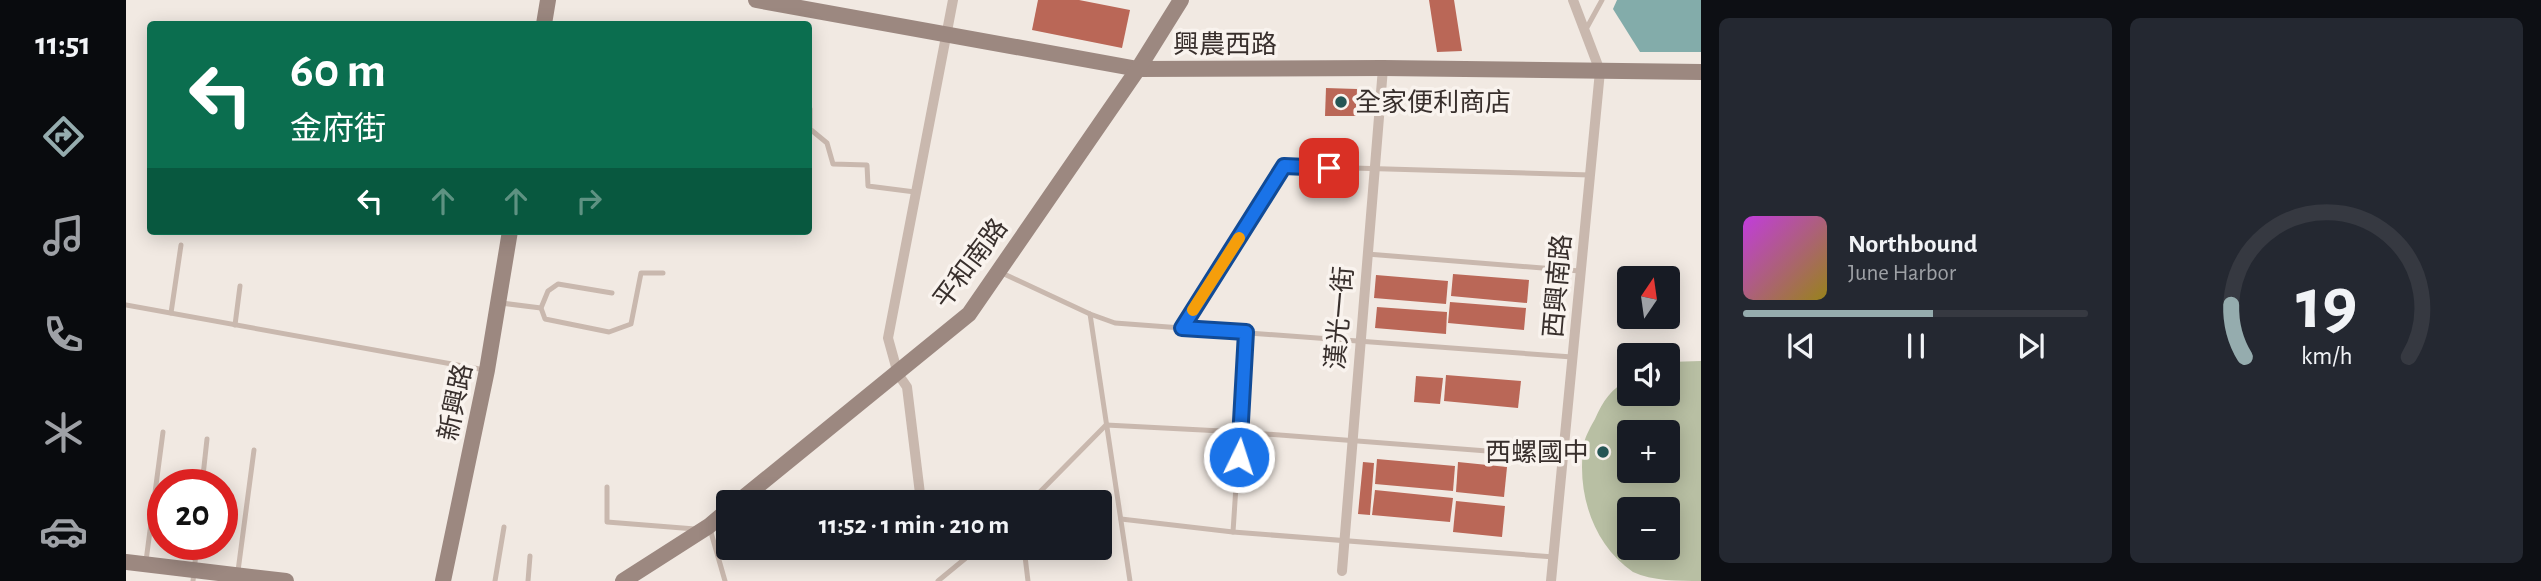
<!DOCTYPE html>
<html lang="en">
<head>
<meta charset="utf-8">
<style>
	:root { --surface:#171b24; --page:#242831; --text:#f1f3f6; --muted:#9ea1a6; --line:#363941; --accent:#95acae }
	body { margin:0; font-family:"Alegreya Sans","Noto Sans TC",sans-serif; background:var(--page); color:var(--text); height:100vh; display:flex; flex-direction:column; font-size:26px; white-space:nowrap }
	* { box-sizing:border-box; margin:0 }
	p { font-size:23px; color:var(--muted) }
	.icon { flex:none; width:38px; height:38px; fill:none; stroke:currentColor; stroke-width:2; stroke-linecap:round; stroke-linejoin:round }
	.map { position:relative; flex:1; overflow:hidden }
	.sheet { display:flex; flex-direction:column; gap:18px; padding:18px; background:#0d0f14; width:840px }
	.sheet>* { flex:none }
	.top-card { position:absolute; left:21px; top:21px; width:665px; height:214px; border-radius:7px; box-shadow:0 4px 18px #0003; background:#0b6e4f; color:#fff; overflow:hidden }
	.needle { width:46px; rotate:13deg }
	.buttons { position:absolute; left:1491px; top:266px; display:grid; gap:14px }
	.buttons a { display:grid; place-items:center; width:63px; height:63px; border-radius:7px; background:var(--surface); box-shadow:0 4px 18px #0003; font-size:35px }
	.speed { position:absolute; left:21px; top:469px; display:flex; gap:14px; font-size:35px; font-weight:700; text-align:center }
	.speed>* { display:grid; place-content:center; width:91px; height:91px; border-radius:50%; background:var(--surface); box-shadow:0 4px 18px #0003; line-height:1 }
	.speed .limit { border:10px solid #d22; background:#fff; color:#111 }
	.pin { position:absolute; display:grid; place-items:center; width:60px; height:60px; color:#fff; margin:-30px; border-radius:14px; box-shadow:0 4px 10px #0006 }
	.me { position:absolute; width:77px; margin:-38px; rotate:4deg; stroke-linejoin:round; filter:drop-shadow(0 0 5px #0008) }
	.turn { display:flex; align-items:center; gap:24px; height:147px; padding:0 28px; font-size:32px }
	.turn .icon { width:91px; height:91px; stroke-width:2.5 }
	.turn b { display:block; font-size:49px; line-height:60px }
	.lanes { display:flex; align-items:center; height:66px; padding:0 28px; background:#0003; justify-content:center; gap:35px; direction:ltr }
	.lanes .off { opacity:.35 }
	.sheet .tile { flex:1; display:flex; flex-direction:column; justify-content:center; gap:10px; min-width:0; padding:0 24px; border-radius:10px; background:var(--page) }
	.sheet .dial { align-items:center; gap:0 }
	.dial svg { height:182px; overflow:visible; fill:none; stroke:var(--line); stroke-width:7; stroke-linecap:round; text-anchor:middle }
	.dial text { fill:var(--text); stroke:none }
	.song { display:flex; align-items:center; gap:21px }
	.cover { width:84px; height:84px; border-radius:10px; background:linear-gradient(135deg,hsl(290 70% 55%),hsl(50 70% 35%)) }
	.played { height:7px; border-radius:4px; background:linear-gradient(90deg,var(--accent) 55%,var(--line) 55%) }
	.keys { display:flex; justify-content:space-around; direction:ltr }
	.sheet .tiles { flex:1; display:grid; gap:18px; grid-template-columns:repeat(2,1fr) }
	.trip { position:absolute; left:590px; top:490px; width:396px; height:70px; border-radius:7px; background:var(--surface); box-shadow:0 4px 18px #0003; font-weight:700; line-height:70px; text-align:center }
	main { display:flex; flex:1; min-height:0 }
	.tab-bar { display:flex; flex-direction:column; width:126px; justify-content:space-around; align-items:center; background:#090b0e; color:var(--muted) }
	.tab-bar .icon { width:49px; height:49px }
	.tab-bar .active { color:var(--accent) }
	.tab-bar b { font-size:32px; color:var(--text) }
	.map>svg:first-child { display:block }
	.green { fill:#b8bfa3; fill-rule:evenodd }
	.water { fill:#83acaa }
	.building { fill:#ba6757 }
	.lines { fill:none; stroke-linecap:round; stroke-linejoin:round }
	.lane { stroke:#c9b8ae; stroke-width:5 }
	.street { stroke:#c9b8ae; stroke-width:10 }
	.secondary { stroke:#9c8880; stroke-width:16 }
	.route-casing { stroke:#114b97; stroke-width:18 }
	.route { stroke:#1a73e8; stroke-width:12 }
	.slow { stroke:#f59e0b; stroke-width:12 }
	.poi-dot { fill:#255655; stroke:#f9f3ee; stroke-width:2.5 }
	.labels { text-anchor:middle; stroke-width:7; stroke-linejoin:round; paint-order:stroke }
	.street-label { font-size:26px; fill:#382f2c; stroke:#f9f3ee }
	.poi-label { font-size:26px; fill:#382f2c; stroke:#f9f3ee; text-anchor:start }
</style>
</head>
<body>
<main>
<nav class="tab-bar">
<b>11:51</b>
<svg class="icon active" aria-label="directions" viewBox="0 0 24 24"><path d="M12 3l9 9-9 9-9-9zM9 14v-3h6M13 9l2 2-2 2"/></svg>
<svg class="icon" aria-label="music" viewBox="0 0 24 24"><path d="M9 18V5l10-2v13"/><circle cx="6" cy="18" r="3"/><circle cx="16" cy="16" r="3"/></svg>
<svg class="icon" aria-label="phone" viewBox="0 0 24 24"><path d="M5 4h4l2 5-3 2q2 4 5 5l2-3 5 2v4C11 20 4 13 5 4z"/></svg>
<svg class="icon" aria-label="climate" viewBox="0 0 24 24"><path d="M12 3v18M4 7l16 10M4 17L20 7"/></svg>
<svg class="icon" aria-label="car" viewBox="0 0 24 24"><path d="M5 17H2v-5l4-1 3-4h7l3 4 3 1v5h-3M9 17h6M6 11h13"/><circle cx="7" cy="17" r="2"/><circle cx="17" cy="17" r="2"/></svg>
</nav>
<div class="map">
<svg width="1575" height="581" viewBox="0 0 1575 581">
	<rect width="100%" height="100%" fill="#f1e9e2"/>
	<path class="green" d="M1575 361V581C1553 581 1526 581 1507 572 1466 544 1450 491 1458 443 1460 435 1465 426 1469 419 1477 401 1485 389 1503 379V394H1542V362ZM1503 432H1542V471H1503ZM1503 509H1542V548H1503Z"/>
	<path class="water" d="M1491 0H1575V52H1514L1487 9Z"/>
	<g class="building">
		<path d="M912 0H953L1004 10 996 48 906 30Z"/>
		<path d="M1303 0H1328L1336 51 1311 52Z"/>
		<path d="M1200 88 1231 89 1230 116H1199Z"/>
		<path d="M1327 274 1403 280 1401 303 1325 296Z"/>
		<path d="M1250 275 1322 281 1320 304 1248 298Z"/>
		<path d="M1324 302 1400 308 1398 330 1322 323Z"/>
		<path d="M1251 307 1321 312 1320 334 1249 328Z"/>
		<path d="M1320 375 1395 381 1392 408 1318 401Z"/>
		<path d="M1290 376 1317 378 1314 404 1288 402Z"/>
		<path d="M1251 459 1329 466 1327 491 1249 484Z"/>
		<path d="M1237 462 1248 463 1244 515 1232 514Z"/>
		<path d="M1332 462 1381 467 1378 497 1330 492Z"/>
		<path d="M1249 490 1327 498 1324 522 1246 515Z"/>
		<path d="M1330 501 1379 506 1376 537 1327 532Z"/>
	</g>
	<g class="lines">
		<g class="lane">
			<path d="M1459 31 1476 0"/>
			<path d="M684 109V129L701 143 707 164 741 165 742 186 789 192"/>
			<path d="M1241 254 1454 271"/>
			<path d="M876 273 964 314 989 323 1446 357"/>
			<path d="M486 293 432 284 422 291 415 308 419 319 483 332 505 324 515 273H537"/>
			<path d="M375 303 415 308"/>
			<path d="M0 305 359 370"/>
			<path d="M45 313 55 245"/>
			<path d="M964 314 1004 581"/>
			<path d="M109 325 114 286"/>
			<path d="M1056 328 1158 166 1464 175"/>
			<path d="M76 485 81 439"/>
			<path d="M481 487V522L569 529"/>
			<path d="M904 502 980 425 1115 432 1438 457"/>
			<path d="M995 519 1107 532 1428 557"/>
			<path d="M584 529 599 581"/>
			<path d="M1107 532 1120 333"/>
			<path d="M898 548 902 581"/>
			<path d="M20 561 37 432"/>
			<path d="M112 571 128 450"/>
			<path d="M67 581 71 544"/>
			<path d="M369 581 378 527"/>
			<path d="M402 581 404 556"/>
			<path d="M812 581 852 548"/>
		</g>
		<g class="street">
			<path d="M795 502 781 387 772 374 762 338 827 0"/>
			<path d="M1216 571 1257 68"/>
			<path d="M1425 581 1474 71 1447 0"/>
		</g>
		<g class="secondary">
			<path d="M630 0 1012 69 1257 68 1575 72"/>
			<path d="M418 24 422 0"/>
			<path d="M612 502 843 314 1012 69 1055 0"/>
			<path d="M0 562 160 581"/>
			<path d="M317 581 361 370 384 231"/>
			<path d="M497 581 583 526 602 510"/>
		</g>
	</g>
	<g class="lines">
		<g class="route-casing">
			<path id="route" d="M1113 457 1120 332 1056 328 1158 166 1203 168"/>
		</g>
		<use href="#route" class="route"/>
		<path class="slow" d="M1067 310 1113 238"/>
	</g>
	<g class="poi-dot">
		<circle cx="1215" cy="102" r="7"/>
		<circle cx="1477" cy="452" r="7"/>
	</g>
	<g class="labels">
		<g class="street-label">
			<text x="1099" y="53">興農西路</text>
			<text transform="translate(844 263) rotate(-53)" y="9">平和南路</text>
			<text transform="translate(1431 286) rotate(-85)" y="9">西興南路</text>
			<text transform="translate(1213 318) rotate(-85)" y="9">漢光一街</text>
			<text transform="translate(329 402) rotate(-78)" y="9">新興路</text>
		</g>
		<g class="poi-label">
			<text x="1229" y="111">全家便利商店</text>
			<text x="1463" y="461" text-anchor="end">西螺國中</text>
		</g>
	</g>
</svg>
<div class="buttons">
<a><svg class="needle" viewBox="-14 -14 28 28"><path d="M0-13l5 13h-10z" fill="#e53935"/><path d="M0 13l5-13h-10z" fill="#9ea1a6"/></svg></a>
<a><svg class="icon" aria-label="sound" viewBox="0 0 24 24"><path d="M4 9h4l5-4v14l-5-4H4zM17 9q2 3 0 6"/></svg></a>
<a>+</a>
<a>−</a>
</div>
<div class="speed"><div class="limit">20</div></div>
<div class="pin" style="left:1203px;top:168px;background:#d93025"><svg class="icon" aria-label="arrive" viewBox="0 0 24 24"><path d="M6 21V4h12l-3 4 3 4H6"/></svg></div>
<svg class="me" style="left:1113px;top:457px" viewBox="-20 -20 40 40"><circle r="17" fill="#1a73e8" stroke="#fff" stroke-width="3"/><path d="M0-11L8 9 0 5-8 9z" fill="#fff"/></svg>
<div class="trip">11:52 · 1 min · 210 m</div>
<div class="top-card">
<div class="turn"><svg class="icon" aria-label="left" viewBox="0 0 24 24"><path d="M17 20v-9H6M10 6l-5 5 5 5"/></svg><div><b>60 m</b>金府街</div></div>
<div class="lanes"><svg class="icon" aria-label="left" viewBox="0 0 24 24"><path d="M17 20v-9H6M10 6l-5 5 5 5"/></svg><svg class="icon off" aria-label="ahead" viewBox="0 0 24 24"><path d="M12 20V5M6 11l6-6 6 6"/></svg><svg class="icon off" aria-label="ahead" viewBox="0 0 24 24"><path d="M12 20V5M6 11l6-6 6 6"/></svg><svg class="icon off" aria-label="right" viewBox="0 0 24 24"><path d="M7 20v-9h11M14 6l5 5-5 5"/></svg></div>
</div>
</div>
<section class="sheet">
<div class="tiles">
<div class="tile">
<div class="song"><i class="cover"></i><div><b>Northbound</b><p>June Harbor</p></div></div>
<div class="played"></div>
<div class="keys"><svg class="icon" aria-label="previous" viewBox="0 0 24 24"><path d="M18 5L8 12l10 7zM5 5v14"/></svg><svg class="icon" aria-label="pause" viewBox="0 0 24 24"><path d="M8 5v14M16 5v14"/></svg><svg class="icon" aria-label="next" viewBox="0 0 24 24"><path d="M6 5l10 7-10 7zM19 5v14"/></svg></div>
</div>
<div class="tile dial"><svg viewBox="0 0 100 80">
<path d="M14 69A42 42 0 1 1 86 69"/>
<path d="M14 69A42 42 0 0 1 8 46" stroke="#95acae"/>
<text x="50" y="56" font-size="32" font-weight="700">19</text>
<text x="50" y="72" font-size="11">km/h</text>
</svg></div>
</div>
</section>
</main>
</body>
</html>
